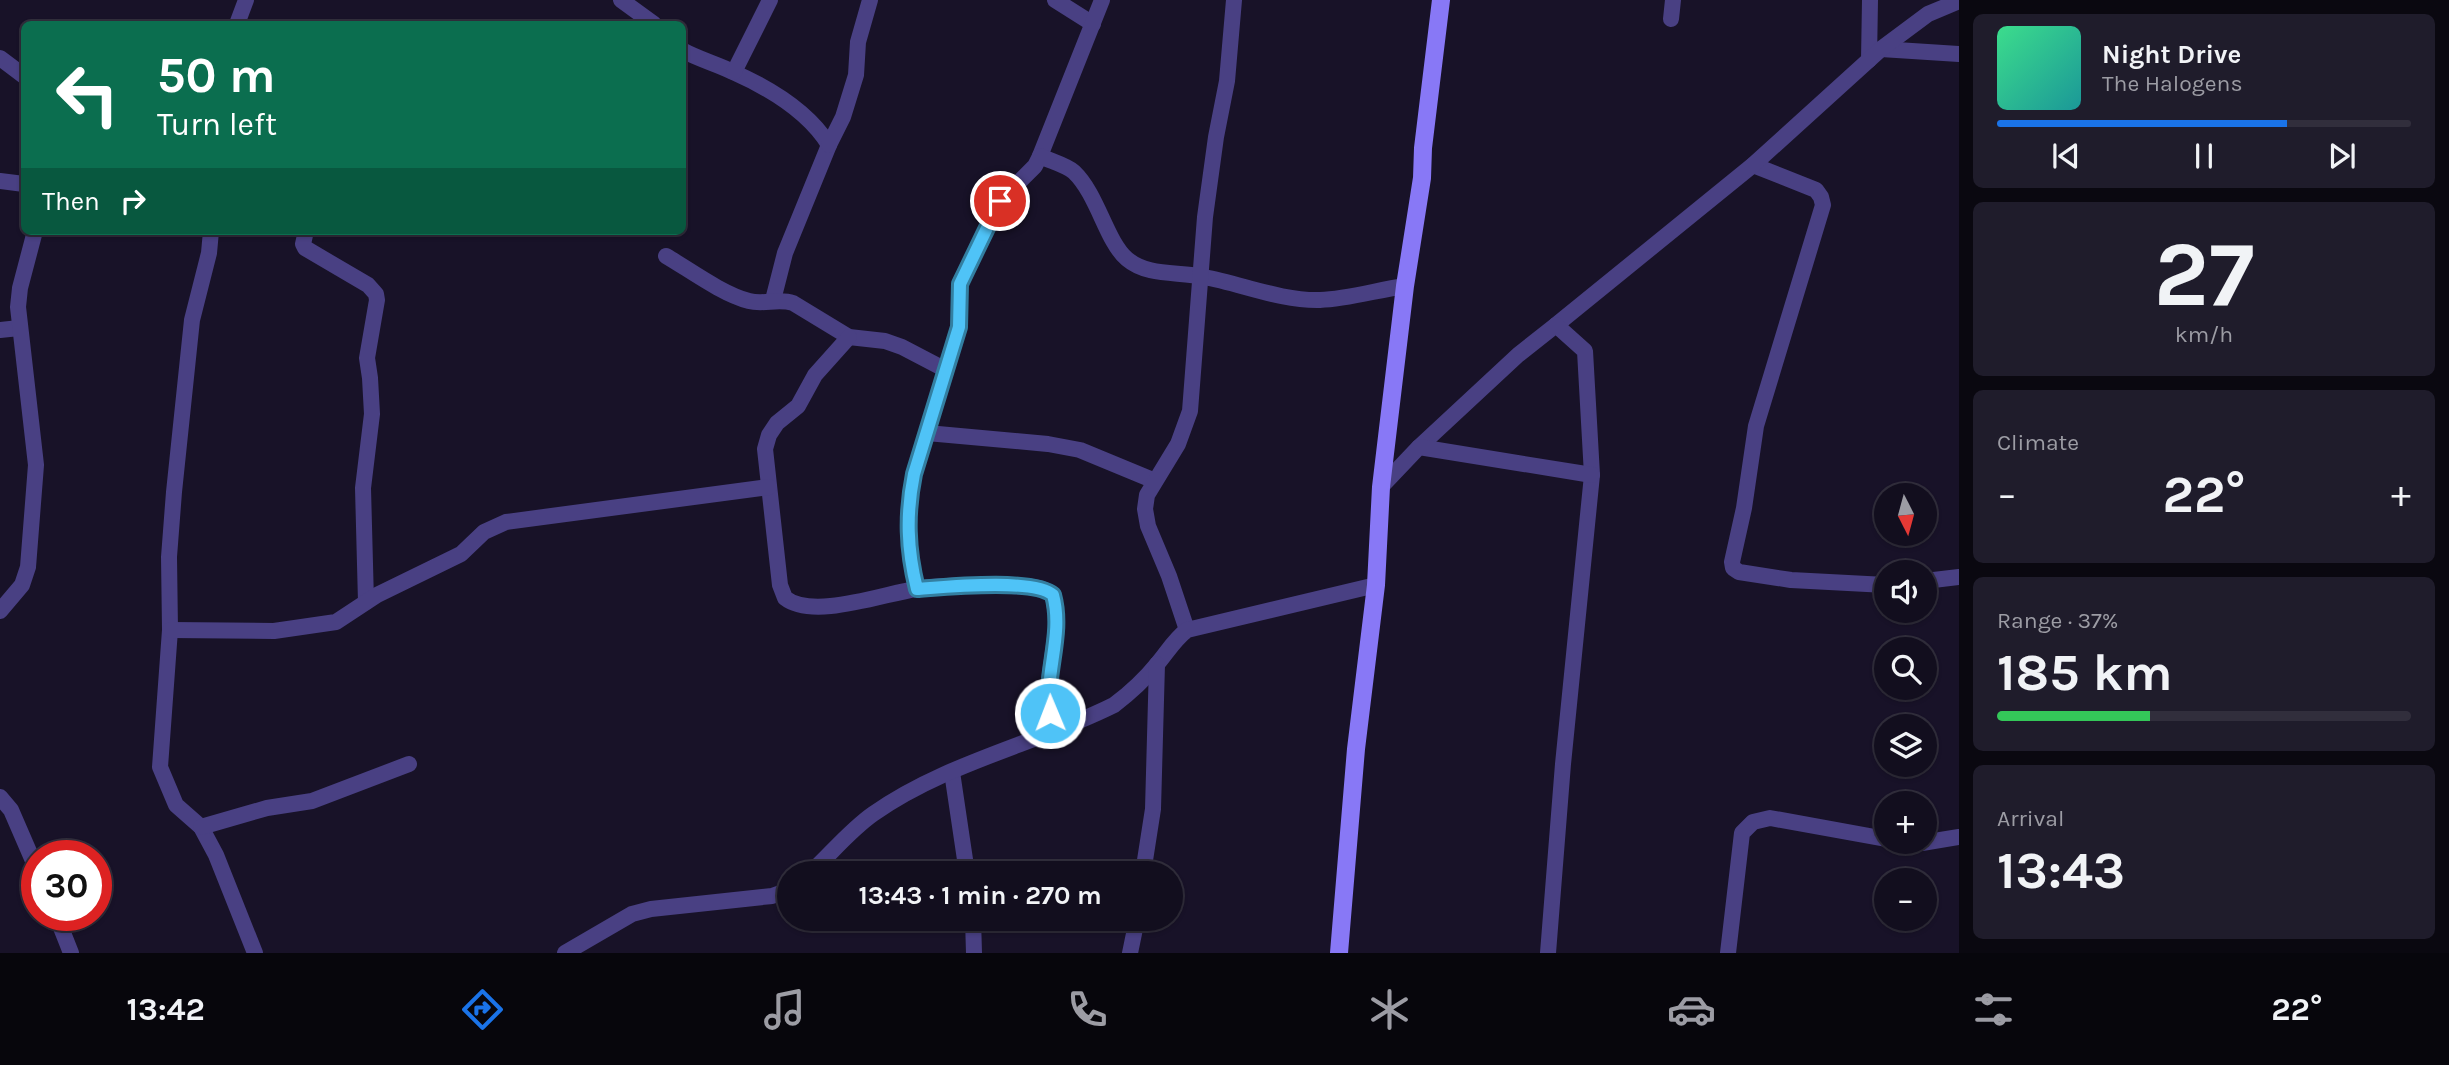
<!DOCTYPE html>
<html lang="en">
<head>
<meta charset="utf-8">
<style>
	:root { --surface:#120e1e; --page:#1f1c2b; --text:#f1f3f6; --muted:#9c9ca4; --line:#312e3c; --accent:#1a73e8 }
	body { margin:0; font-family:Karla,sans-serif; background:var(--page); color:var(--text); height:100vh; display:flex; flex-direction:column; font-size:26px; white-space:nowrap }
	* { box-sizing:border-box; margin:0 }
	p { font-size:23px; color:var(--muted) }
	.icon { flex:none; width:38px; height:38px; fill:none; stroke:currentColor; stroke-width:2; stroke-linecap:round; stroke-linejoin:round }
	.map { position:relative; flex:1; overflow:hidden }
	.sheet { display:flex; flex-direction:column; gap:14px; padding:14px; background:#0a0810; width:490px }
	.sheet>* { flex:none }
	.top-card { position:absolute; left:21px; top:21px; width:665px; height:214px; border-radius:10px; box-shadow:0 2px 5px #0004,0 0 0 2px var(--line); background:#0b6e4f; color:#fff; overflow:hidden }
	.needle { width:46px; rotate:174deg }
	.fabs { position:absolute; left:1874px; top:483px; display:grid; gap:14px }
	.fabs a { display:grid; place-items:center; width:63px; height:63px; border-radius:50%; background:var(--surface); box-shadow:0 2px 5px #0004,0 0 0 2px var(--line); font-size:35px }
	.speed { position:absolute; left:21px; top:840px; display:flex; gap:14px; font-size:35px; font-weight:700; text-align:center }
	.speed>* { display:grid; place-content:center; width:91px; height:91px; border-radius:50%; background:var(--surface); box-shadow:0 2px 5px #0004,0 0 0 2px var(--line); line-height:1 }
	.speed .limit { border:10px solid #d22; background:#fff; color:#111 }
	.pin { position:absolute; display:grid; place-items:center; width:60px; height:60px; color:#fff; margin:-30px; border:4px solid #fff; border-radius:50%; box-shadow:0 2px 7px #0007 }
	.me { position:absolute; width:77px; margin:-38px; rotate:359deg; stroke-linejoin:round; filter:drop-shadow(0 0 5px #0008) }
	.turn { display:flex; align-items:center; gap:24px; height:147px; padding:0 21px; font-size:32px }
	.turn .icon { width:91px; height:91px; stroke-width:2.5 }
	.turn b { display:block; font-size:49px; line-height:60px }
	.then { display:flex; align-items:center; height:66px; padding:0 21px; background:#0003; gap:14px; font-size:26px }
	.big { font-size:52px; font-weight:700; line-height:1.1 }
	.sheet .card { flex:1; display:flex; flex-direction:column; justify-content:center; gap:10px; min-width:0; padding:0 24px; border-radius:10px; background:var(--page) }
	.sheet .dial { align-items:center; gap:0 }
	.dial b { font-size:91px; line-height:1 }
	.song { display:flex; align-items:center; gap:21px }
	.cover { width:84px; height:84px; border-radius:10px; background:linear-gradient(135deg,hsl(150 70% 55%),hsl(180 70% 35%)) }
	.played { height:7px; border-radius:4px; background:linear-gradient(90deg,var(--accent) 70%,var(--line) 70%) }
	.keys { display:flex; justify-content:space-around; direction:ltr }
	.heat { display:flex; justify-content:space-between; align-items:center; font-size:38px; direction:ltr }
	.charge { height:10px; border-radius:5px; background:linear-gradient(90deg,#34c759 37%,var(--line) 0) }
	.trip { position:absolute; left:777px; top:861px; width:406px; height:70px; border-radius:35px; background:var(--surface); box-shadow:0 2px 5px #0004,0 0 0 2px var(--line); font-weight:700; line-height:70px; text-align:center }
	.menu { display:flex; height:112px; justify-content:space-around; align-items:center; background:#07060c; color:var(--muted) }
	.menu .icon { width:49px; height:49px }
	.menu .selected { color:var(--accent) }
	.menu b { font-size:32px; color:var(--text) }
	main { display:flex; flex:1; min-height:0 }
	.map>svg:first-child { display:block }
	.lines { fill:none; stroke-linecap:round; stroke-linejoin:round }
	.street { stroke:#494083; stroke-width:16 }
	.secondary { stroke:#8878f6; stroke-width:18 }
	.route-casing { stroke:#337fa1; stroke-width:18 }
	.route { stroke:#4fc3f7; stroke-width:12 }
</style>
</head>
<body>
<main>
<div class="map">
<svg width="1959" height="953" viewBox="0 0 1959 953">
	<rect width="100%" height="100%" fill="#181228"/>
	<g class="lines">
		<g class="street">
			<path d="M621 0 654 24"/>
			<path d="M1055 0 1093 24"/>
			<path d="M1671 19 1673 0"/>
			<path d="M237 24 246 0"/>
			<path d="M1881 49 1959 54"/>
			<path d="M682 50C698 59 717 64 733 72 769 88 808 111 829 145L785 253 773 300"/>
			<path d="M0 58 24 76"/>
			<path d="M1869 60 1870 0"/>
			<path d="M734 72 770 0"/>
			<path d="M829 145 843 117 856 75 858 42 870 0"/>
			<path d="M1040 156 1102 0"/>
			<path d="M1753 165 1816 190 1821 197 1823 205 1756 426 1744 508 1732 562 1733 568 1739 572 1791 580 1886 585"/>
			<path d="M0 181 24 184"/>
			<path d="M211 231 209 253 192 320 174 492 169 557 170 630 160 767 176 805 201 827 216 855 255 953"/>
			<path d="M306 231 303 244 305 248 368 285 376 294 377 300 367 358 370 378 372 414 363 488 366 602"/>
			<path d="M666 256C690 270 722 294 749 301 764 305 778 298 793 303L849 337 885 341 902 347 946 370"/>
			<path d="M1556 325 1753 165 1881 49 1928 14 1959 1"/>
			<path d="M0 330 19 328"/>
			<path d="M849 337 815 375 798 406 777 423 769 435 765 449 780 585 785 598C813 620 883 594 916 589 947 584 981 585 1012 586 1026 587 1042 585 1053 595L1057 623 1047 695 1053 732"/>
			<path d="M927 433 1048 444 1080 450 1155 481"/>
			<path d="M1419 447 1518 355 1556 325 1585 351 1592 475 1563 764 1548 953"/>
			<path d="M1381 487 1419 447 1592 475"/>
			<path d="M1925 581 1959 577"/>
			<path d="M917 588C907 549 906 513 914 474L959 327 960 284 1000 201 1035 166 1040 156C1050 161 1066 165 1074 172 1098 195 1106 241 1127 259 1148 277 1179 271 1204 277 1242 284 1281 301 1320 300 1348 299 1377 290 1405 286"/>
			<path d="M0 611 22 585 28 567 36 465 18 307 20 288 35 231"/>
			<path d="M170 630 274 631 336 622 377 595 461 554 484 532 506 522 769 487"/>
			<path d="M1187 630 1169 576 1148 526 1145 509 1147 495 1178 444 1190 411 1205 217 1216 137 1227 81 1234 0"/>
			<path d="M952 772 967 873"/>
			<path d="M0 797 11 810 37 870"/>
			<path d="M201 827 267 808 312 801 409 764"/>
			<path d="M1900 842 1922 843 1959 837"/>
			<path d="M810 873C831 854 849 831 873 814 945 763 1036 744 1114 705 1130 693 1145 679 1158 663 1168 651 1175 639 1187 630L1376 585"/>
			<path d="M1143 873 1153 809 1157 664"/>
			<path d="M56 915 71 953"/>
			<path d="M973 919 974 953"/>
			<path d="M565 953 632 914 651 909 772 896 789 890"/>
			<path d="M1130 953 1137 919"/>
			<path d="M1728 953 1742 833 1753 822 1770 818 1886 839"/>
		</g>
		<path class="secondary" d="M1339 953 1356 749 1376 585 1381 487 1405 286 1422 178 1423 148 1441 0"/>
	</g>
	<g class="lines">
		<g class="route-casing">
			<path id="route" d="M1000 201 960 284 959 327 914 474C906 514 907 549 917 589 945 587 1034 578 1053 595 1064 635 1044 674 1050 713"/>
		</g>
		<use href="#route" class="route"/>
	</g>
</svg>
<div class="fabs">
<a><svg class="needle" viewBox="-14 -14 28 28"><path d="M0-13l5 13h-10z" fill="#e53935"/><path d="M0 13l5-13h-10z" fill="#9c9ca4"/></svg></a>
<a><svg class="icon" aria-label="sound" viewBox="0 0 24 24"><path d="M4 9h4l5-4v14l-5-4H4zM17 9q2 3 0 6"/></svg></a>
<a><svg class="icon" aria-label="search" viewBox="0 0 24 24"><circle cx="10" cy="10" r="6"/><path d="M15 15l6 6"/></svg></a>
<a><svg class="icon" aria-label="layers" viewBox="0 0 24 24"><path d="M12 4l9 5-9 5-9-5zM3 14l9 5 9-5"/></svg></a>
<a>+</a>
<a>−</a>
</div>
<div class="speed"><div class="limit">30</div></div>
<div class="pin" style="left:1000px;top:201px;background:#d93025"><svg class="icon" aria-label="arrive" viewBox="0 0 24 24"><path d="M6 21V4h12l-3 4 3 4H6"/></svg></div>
<svg class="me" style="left:1050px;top:713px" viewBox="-20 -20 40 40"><circle r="17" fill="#4fc3f7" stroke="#fff" stroke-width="3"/><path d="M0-11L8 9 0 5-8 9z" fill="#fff"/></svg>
<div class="trip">13:43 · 1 min · 270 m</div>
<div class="top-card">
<div class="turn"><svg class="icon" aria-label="left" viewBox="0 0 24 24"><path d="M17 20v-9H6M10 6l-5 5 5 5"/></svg><div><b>50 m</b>Turn left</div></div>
<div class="then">Then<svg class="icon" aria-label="right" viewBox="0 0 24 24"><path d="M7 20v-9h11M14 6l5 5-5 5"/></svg></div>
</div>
</div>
<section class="sheet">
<div class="card">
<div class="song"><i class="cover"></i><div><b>Night Drive</b><p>The Halogens</p></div></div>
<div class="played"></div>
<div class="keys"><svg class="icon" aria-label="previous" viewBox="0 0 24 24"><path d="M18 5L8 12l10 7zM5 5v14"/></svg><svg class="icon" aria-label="pause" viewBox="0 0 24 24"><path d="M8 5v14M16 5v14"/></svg><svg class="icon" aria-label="next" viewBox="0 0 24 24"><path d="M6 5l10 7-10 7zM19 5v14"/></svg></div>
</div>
<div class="card dial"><b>27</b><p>km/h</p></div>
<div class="card"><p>Climate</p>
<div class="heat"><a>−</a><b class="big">22°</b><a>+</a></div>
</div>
<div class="card"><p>Range · 37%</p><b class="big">185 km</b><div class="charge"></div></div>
<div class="card"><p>Arrival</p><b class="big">13:43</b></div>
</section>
</main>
<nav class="menu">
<b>13:42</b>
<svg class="icon selected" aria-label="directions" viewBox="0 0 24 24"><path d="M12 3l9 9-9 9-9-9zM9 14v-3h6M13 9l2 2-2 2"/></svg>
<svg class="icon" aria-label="music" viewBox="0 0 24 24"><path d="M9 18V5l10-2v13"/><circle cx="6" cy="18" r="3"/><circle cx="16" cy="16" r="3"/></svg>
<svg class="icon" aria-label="phone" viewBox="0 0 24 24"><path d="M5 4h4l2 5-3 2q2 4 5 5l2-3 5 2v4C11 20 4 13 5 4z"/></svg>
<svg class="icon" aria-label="climate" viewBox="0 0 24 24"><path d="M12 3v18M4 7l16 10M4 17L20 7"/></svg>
<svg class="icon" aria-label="car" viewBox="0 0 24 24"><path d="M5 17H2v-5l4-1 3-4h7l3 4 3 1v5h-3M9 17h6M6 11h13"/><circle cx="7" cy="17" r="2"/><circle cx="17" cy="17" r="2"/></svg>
<svg class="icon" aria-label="filters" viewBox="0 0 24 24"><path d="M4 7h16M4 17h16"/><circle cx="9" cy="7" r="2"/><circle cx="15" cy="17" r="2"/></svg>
<b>22°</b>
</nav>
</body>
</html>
